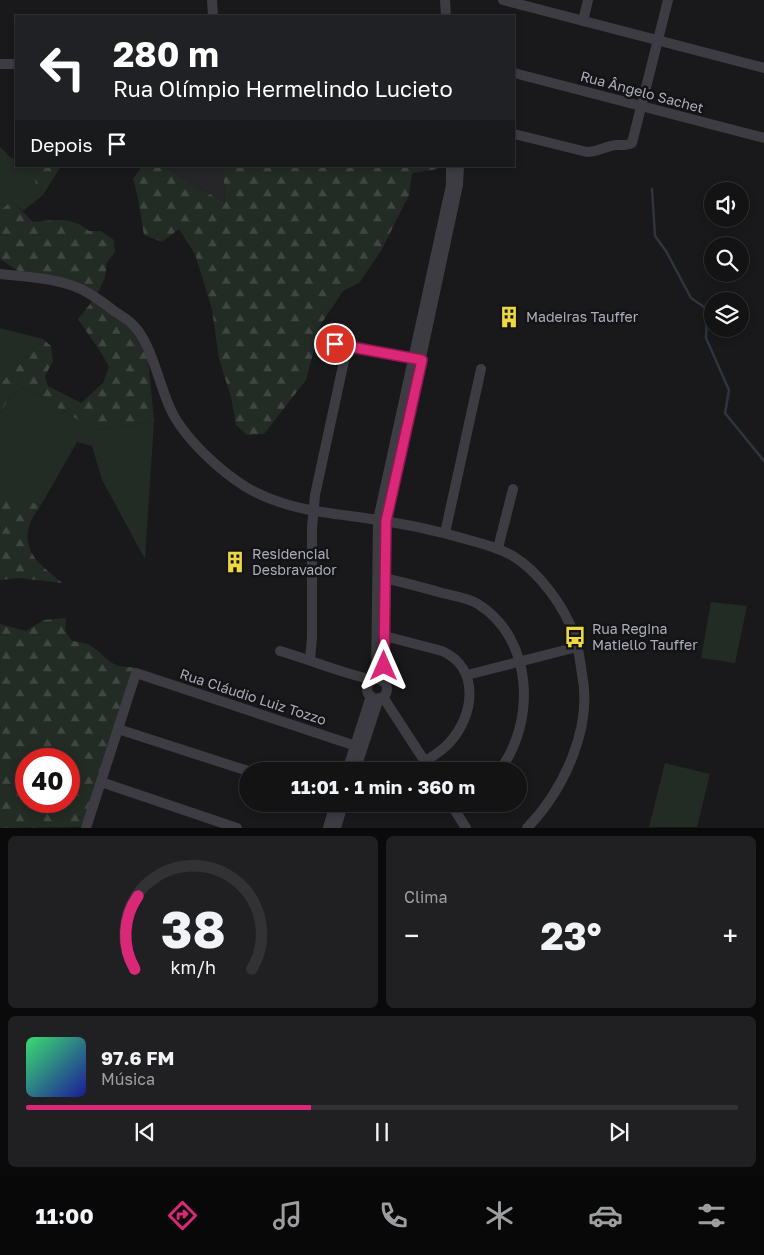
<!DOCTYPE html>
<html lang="pt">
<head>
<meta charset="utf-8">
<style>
	:root { --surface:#131314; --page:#202022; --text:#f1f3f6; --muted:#9d9ea0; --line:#323234; --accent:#db2777 }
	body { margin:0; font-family:"Golos Text",sans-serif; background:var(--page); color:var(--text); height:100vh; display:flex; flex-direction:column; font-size:19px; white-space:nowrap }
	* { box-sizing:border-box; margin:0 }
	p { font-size:16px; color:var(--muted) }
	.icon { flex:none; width:28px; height:28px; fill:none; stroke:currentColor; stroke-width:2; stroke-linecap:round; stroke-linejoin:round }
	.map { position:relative; height:828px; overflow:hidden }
	.side { display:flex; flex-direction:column; gap:8px; padding:8px; background:#0a0a0b; flex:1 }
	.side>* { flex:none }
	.guide { position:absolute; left:15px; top:15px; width:500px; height:152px; border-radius:0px; box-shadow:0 2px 8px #0003,0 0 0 1px var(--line); background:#202124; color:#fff; overflow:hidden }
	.controls { position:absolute; left:704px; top:182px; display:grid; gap:10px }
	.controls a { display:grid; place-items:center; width:45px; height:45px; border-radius:50%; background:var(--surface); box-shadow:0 2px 8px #0003,0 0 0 1px var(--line); font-size:25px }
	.speed { position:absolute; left:15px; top:748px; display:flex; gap:10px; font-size:25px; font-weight:700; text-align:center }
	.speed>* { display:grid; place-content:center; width:65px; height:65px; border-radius:50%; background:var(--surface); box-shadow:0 2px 8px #0003,0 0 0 1px var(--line); line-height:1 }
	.speed .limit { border:8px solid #d22; background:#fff; color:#111 }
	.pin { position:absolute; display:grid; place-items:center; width:42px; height:42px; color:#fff; margin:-21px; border:2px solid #fff; border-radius:50%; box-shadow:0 1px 5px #0007 }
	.me { position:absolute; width:55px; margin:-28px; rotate:0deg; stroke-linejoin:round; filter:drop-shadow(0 0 4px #0008) }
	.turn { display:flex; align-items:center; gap:18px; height:105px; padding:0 15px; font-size:22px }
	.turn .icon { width:65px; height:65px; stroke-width:2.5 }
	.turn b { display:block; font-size:35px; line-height:42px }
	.then { display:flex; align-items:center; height:48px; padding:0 15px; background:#0003; gap:10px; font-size:19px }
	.big { font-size:38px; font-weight:700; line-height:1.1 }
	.side .tile { flex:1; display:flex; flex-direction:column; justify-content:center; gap:8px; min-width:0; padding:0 18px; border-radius:8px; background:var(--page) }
	.side .dial { align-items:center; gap:0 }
	.dial svg { height:130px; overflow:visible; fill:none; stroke:var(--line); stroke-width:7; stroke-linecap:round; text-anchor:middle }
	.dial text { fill:var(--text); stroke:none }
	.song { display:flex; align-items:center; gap:15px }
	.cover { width:60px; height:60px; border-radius:8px; background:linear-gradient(135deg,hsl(140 70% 55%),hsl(240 70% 35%)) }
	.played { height:5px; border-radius:2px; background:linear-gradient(90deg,var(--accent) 40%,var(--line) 40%) }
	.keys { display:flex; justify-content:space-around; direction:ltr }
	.heat { display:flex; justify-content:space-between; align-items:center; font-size:28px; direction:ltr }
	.side .tiles { flex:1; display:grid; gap:8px; grid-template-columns:1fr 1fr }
	.tile:last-child { grid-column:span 2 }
	.trip { position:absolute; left:239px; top:762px; width:288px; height:50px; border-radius:25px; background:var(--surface); box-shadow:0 2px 8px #0003,0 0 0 1px var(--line); font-weight:700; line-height:50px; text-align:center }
	.menu { display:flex; height:80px; justify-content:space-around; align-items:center; background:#080808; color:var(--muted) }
	.menu .icon { width:35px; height:35px }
	.menu .current { color:var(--accent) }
	.menu b { font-size:22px; color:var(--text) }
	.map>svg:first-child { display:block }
	.built { fill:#262528 }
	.green { fill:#232b25 }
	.forest { fill:url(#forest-firs); fill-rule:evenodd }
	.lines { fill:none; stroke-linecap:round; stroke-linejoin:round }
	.stream { stroke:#2f343f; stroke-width:2.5 }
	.minor { stroke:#3c3c42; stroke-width:10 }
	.route-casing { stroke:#8e194d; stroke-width:12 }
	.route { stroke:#db2777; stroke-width:9 }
	.labels { text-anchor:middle; stroke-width:5; stroke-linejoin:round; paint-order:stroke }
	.street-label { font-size:14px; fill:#acadba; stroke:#141416 }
	.poi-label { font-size:14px; fill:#acadba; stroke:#141416; text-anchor:start }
</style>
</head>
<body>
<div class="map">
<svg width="764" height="828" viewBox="0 0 764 828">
	<defs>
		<pattern id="forest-firs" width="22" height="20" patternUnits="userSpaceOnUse" patternTransform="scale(1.25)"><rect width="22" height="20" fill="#232b25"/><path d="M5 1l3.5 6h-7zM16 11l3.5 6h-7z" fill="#404743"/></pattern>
	</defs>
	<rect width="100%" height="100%" fill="#19191b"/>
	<path class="built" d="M163 166H223L225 203Z"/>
	<g class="green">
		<path d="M0 147 10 157 16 159V166L39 167 40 173 37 187 43 195 23 211 14 203 0 211Z"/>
		<path d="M0 328 43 339 0 384Z"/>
		<path d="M21 388 39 394 56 407 96 430 154 421 145 559 102 480 92 446 77 442 41 505 0 492V413L10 397Z"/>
		<path d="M711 602 747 606 735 663 701 658Z"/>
		<path d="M665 763 710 774 697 827H649Z"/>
	</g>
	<g class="forest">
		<path d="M38 166H61L43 195 37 187 35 180 40 173Z"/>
		<path d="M142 166H163L225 203 223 166H438V169L412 173 409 195 381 251 359 283 343 291 321 324 306 380 264 434 247 435 236 425 231 397 219 359 212 309 195 254 179 229 162 242 144 235 138 198 133 179Z"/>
		<path d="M14 203 33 222C54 220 72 216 89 231H101L114 240 115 252 107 262 105 277 96 297 134 326 147 347 154 421 96 430 56 407 39 394 21 388 10 397 0 413V384L43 339 51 346 53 361 45 376 48 386 81 403 103 383 109 367C101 350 88 335 78 319L95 298 27 277 0 259V211L8 204Z"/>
		<path d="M0 492 41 505C37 511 31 519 29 526 22 555 43 566 62 583L19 578 0 580Z"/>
		<path d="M66 618 65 631 72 641C78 642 86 642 91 646 108 657 110 669 135 667L84 827 0 828V624L26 631 44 620ZM26 759H69V801H26Z"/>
	</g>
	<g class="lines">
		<path class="stream" d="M652 189 655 236 666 251 691 298 707 309 706 338 729 390 725 413 764 461"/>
		<g class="minor">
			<path d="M212 0 213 16"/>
			<path d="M445 0 446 16"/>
			<path d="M503 0 764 68"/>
			<path d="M583 21 588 0"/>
			<path d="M0 64H16"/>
			<path d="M514 73 764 138"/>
			<path d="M514 134 587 152C597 152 606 146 616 145 622 145 627 146 632 143L668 0"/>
			<path d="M0 274C26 277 59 278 83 290 94 296 104 303 114 311 120 315 128 319 133 325 151 341 160 388 171 410 184 438 220 471 246 487 281 508 319 512 358 517 396 522 432 529 469 540 484 544 499 548 513 556 539 572 565 607 575 637 579 649 580 662 582 674 593 727 564 790 527 828"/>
			<path d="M323 341 347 347 420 360"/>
			<path d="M445 533 481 369"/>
			<path d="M498 548 513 489"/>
			<path d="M378 577C400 581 421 587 442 593 454 596 468 598 478 604 534 639 536 723 499 771"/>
			<path d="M377 634 442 651C481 668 474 717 449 743 442 751 433 756 424 762"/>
			<path d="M280 651C311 660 341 673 373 680"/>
			<path d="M310 659 312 638V528L315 495 347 347"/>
			<path d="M467 675 577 647"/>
			<path d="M376 679 378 520 451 185V166"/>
			<circle cx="377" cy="689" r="10"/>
			<path d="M384 681 386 521 458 185 459 166"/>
			<path d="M383 697 431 771"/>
			<path d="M118 729 248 771"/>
			<path d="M347 771 371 696"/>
			<path d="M355 771 379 698"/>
			<path d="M101 782 237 828"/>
			<path d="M451 804 466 828"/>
			<path d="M86 828 136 673 362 748"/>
			<path d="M328 828 335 804"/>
			<path d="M336 828 343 804"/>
		</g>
	</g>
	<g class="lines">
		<g class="route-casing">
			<path id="route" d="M335 344 422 360 386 521 384 666"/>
		</g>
		<use href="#route" class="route"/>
	</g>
	<defs>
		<g id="building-bare" transform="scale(1.725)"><path d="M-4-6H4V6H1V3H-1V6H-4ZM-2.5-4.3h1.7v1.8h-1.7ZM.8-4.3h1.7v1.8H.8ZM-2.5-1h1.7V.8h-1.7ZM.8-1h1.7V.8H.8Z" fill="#edd83f" stroke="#141416" stroke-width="2.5" paint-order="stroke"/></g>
		<g id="bus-bare" transform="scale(1.725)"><path d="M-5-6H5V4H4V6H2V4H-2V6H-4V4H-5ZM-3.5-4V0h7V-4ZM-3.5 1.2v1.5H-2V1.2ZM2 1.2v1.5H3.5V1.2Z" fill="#edd83f" stroke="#141416" stroke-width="2.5" paint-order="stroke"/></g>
	</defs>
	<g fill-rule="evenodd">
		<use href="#building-bare" x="509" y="317"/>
		<use href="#building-bare" x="235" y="562"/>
		<use href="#bus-bare" x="575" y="637"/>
	</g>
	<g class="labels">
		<g class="street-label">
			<text transform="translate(642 92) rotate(15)" y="5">Rua Ângelo Sachet</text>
			<text transform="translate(253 697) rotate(18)" y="5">Rua Cláudio Luiz Tozzo</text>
		</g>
		<g class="poi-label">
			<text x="526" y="322">Madeiras Tauffer</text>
			<text x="252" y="559">Residencial<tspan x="252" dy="16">Desbravador</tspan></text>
			<text x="592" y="634">Rua Regina<tspan x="592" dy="16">Matiello Tauffer</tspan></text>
		</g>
	</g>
</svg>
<div class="controls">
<a><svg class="icon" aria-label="sound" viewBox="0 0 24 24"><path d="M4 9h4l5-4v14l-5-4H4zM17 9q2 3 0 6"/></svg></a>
<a><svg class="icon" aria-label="search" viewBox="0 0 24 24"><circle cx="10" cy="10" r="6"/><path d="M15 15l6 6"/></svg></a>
<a><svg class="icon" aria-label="layers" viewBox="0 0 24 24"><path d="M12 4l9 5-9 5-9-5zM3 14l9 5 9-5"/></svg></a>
</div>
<div class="speed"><div class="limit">40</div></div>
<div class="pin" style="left:335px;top:344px;background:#d93025"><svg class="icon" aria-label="arrive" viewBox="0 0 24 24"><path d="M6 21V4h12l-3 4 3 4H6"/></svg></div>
<svg class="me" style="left:384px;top:666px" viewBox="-20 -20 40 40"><path d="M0-17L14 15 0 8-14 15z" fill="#db2777" stroke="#fff" stroke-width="4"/></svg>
<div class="trip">11:01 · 1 min · 360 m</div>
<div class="guide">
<div class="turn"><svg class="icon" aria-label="left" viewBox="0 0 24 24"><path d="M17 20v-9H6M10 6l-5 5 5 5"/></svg><div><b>280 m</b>Rua Olímpio Hermelindo Lucieto</div></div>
<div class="then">Depois<svg class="icon" aria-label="arrive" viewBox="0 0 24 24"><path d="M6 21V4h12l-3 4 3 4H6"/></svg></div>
</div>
</div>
<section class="side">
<div class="tiles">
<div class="tile dial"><svg viewBox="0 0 100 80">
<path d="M14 69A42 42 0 1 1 86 69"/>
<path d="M14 69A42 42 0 0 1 16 24" stroke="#db2777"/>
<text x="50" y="56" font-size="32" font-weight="700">38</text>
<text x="50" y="72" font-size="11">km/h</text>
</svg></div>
<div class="tile"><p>Clima</p>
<div class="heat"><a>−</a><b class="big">23°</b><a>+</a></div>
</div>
<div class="tile">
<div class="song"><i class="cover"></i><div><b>97.6 FM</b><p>Música</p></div></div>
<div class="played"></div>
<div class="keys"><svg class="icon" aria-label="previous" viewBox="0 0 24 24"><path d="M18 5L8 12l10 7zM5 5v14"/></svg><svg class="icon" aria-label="pause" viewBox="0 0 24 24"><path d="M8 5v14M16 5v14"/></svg><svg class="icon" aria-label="next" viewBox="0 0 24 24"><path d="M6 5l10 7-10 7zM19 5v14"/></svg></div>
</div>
</div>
</section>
<nav class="menu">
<b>11:00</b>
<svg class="icon current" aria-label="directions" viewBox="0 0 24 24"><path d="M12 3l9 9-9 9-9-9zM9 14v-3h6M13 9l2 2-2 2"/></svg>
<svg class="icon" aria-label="music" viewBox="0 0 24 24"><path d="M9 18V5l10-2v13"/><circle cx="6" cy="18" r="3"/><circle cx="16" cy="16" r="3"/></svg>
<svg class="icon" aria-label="phone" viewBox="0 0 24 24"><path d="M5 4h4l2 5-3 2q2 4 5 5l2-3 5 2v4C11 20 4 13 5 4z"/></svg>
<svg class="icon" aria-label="climate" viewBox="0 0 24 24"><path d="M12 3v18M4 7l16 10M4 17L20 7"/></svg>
<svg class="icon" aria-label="car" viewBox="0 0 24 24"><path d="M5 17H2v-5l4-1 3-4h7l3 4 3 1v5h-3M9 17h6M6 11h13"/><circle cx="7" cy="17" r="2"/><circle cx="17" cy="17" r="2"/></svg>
<svg class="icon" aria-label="filters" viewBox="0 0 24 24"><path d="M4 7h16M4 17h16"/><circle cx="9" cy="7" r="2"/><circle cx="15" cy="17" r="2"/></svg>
</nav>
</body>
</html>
